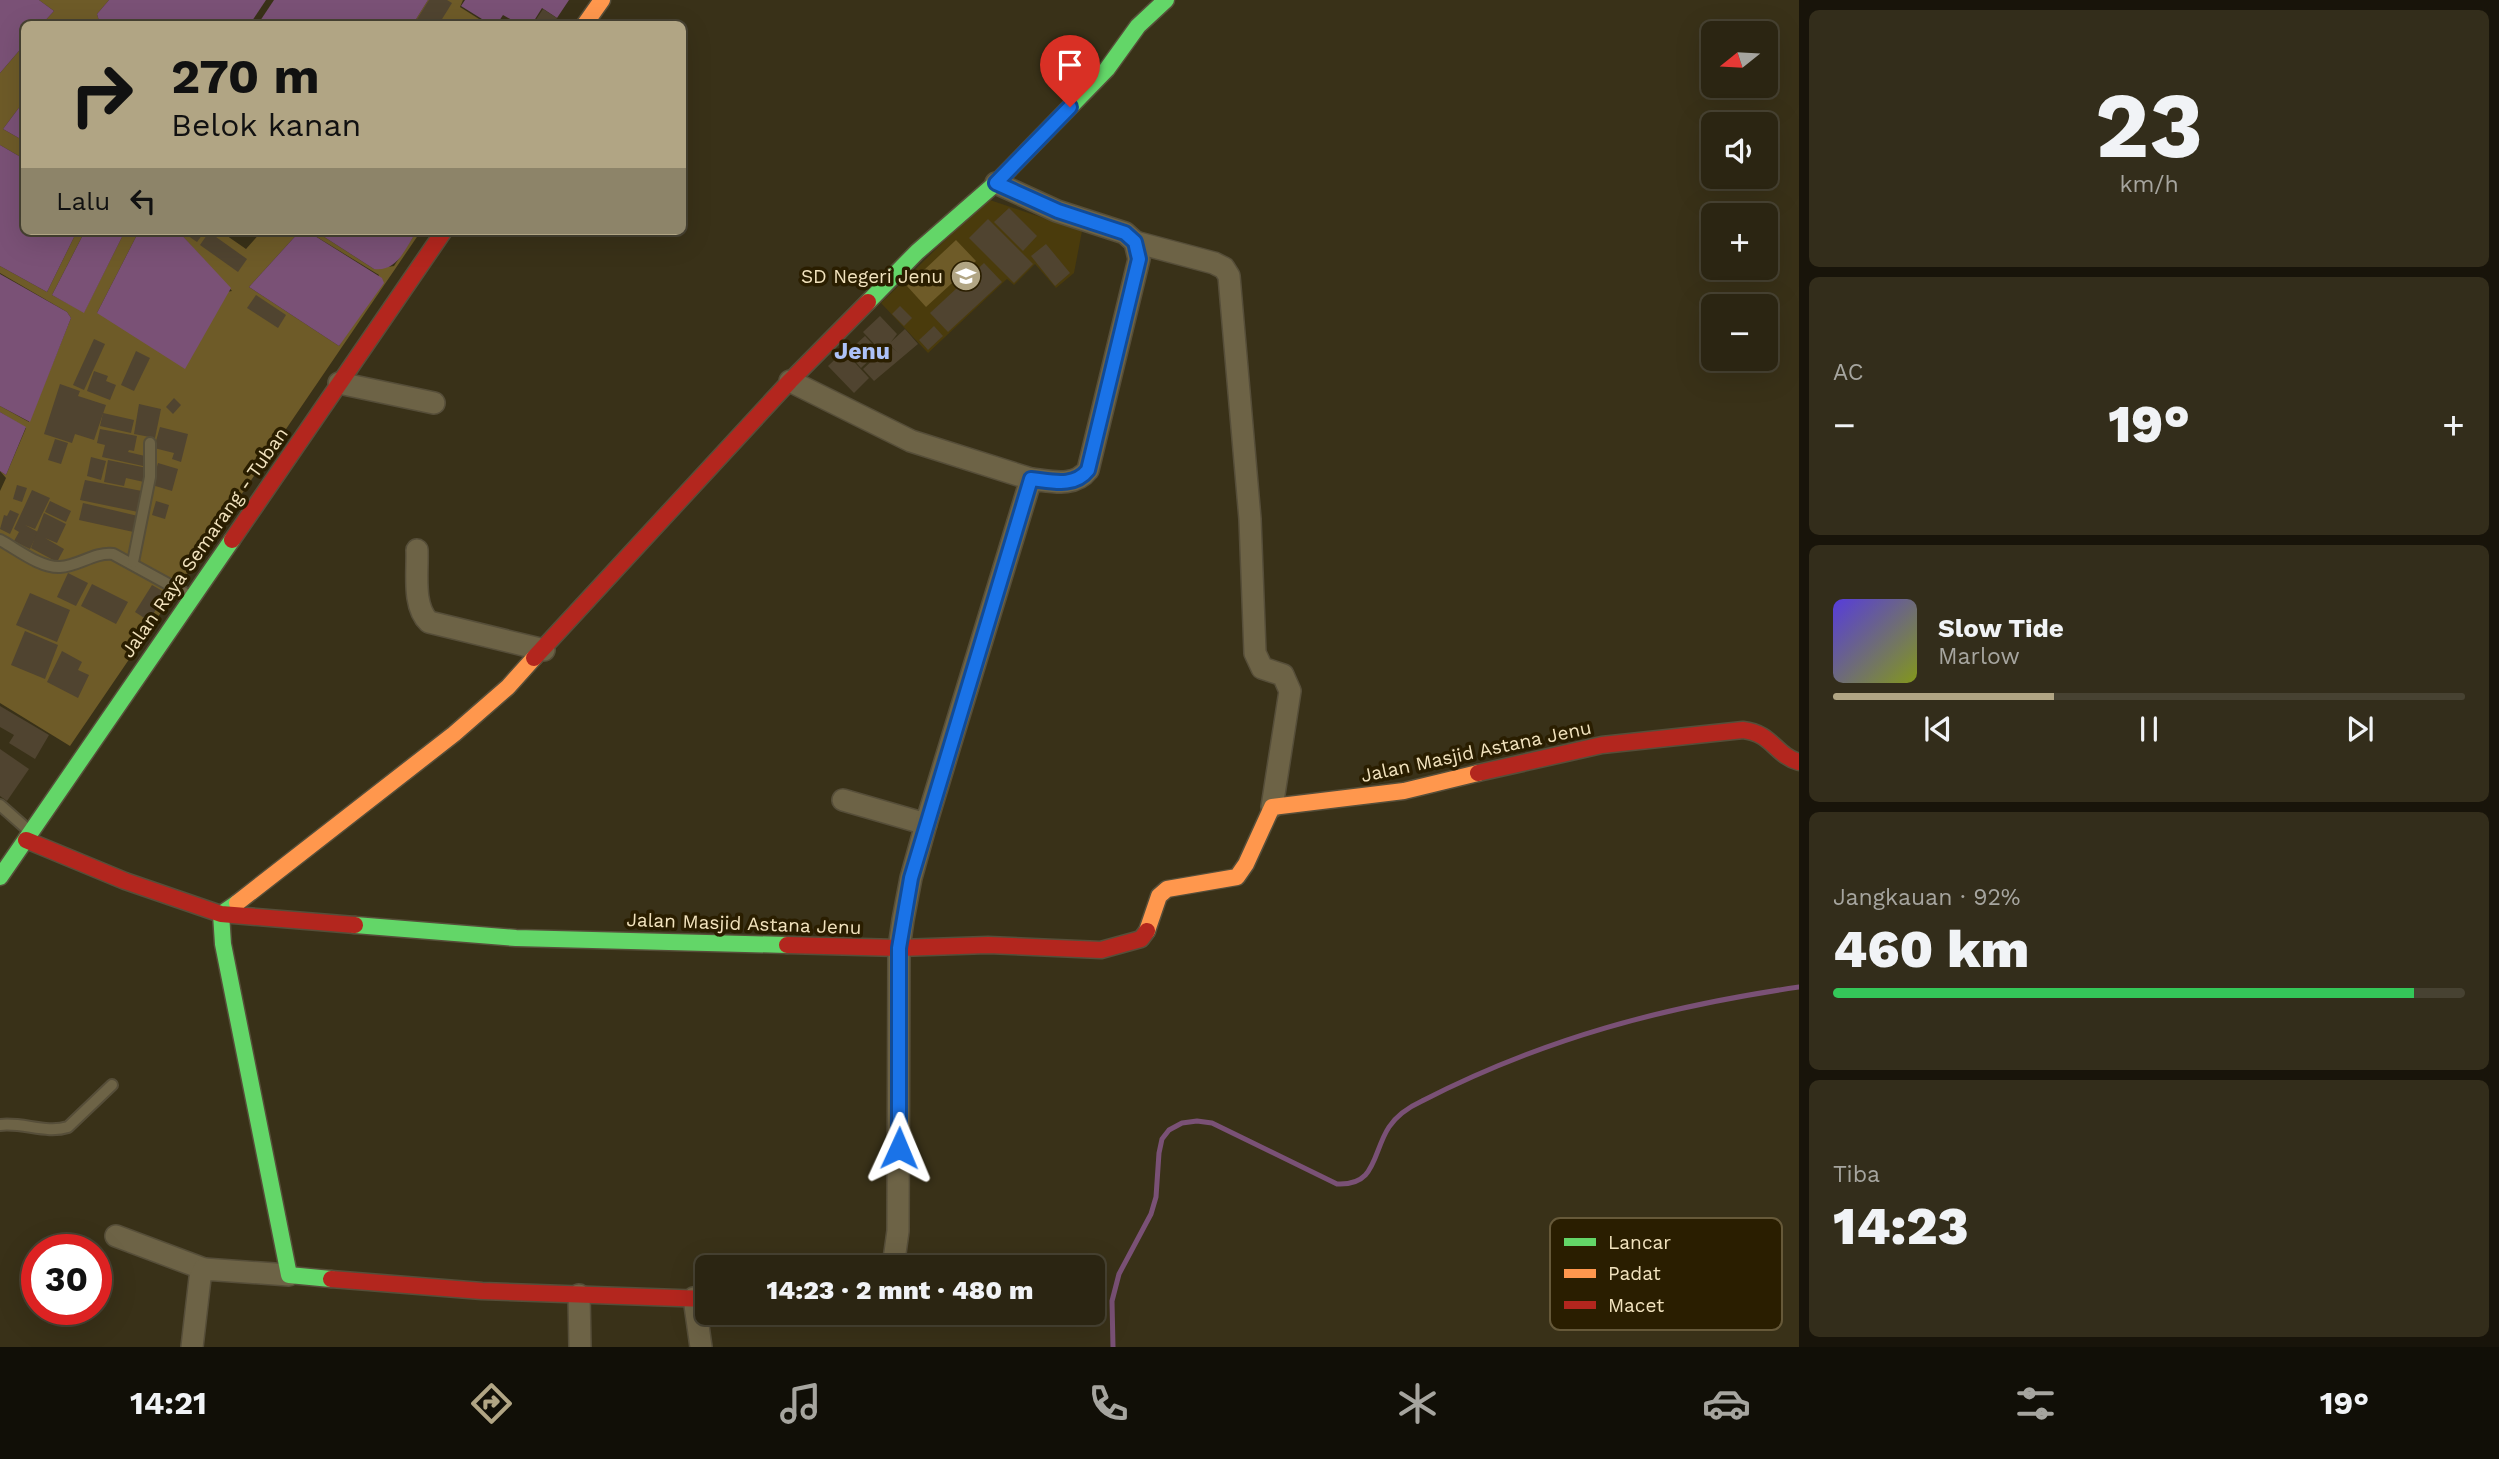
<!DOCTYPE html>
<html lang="id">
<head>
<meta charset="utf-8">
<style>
	:root { --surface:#2b2512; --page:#332d1b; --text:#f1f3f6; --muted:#a6a59f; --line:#474232; --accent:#b1a584 }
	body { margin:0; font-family:"Work Sans",sans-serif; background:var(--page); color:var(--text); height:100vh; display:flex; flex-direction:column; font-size:26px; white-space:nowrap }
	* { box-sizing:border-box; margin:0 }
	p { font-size:23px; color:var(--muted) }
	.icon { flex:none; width:38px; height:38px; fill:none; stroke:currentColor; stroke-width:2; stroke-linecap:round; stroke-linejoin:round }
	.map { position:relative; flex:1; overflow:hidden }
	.details { display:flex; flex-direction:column; gap:10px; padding:10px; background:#18140a; width:700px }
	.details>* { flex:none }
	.top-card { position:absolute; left:21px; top:21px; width:665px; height:214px; border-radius:10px; box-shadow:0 7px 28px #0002,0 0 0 2px var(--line); background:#b1a584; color:#111; overflow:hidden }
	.needle { width:46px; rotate:252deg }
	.buttons { position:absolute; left:1701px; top:21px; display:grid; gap:14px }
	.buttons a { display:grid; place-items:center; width:77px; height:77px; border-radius:10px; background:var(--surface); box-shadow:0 7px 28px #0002,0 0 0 2px var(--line); font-size:35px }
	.speed { position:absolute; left:21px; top:1234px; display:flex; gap:14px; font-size:35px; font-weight:700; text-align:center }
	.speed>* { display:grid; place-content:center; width:91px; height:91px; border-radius:50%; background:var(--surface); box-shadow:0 7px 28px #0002,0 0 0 2px var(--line); line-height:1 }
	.speed .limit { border:10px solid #d22; background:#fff; color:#111 }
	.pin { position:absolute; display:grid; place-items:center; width:60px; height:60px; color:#fff; margin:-72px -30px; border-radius:50% 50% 50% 0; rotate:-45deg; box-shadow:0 0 7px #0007 }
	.pin .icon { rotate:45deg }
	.me { position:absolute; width:77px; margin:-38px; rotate:1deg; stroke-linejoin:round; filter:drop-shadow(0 0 5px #0008) }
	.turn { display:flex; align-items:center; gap:24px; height:147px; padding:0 35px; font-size:32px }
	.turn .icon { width:91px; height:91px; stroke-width:2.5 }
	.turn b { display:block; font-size:49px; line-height:60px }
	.then { display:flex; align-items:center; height:66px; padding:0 35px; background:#0003; gap:14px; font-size:26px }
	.big { font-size:52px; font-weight:800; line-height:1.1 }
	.details .card { flex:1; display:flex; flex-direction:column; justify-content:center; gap:10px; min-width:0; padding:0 24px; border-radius:10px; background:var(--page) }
	.details .dial { align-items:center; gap:0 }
	.dial b { font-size:91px; line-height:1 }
	.song { display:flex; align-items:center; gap:21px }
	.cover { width:84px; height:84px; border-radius:10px; background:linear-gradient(135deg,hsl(250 70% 55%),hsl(70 70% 35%)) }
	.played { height:7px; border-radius:4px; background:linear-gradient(90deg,var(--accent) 35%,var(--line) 35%) }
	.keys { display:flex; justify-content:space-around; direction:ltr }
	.heat { display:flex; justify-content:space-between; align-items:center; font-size:38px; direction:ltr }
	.charge { height:10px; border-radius:5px; background:linear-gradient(90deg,#34c759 92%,var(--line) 0) }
	.trip { position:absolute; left:695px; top:1255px; width:410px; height:70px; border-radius:10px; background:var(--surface); box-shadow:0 7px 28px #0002,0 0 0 2px var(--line); font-weight:800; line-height:70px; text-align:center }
	.menu { display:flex; height:112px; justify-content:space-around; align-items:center; background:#110f07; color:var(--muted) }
	.menu .icon { width:49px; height:49px }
	.menu .active { color:var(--accent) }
	.menu b { font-size:32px; color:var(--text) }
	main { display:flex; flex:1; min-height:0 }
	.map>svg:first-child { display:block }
	.built { fill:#4a3b0c }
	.green { fill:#6e5b28 }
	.water { fill:#7a5176 }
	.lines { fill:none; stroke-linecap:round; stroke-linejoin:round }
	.stream { stroke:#7a5176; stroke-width:5 }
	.building { fill:#504430 }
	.lane-casing { stroke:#564e39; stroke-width:14 }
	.street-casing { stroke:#564e39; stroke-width:24 }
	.fast-casing { stroke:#564e39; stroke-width:19 }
	.slow-casing { stroke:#564e39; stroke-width:19 }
	.jam-casing { stroke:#564e39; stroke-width:19 }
	.lane { stroke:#6d6346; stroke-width:10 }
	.street { stroke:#6d6346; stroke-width:21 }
	.fast { stroke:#63d668; stroke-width:16 }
	.slow { stroke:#ff974d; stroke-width:16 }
	.jam { stroke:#b3261e; stroke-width:16 }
	.route-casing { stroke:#114b97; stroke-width:18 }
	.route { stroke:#1a73e8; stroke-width:12 }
	.labels { text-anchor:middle; stroke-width:7; stroke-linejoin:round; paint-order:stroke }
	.poi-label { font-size:19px; fill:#f2e3be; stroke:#2a1e00; text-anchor:end }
	.street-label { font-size:19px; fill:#f2e3be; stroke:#2a1e00 }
	.quarter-label { font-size:23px; font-weight:bold; fill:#adc2f8; stroke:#2a1e00 }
	.key { fill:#2a1e00; stroke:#665939; stroke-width:2 }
	.key-label { font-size:19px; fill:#f2e3be }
</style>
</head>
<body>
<main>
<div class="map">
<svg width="1799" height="1347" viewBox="0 0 1799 1347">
	<rect width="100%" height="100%" fill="#393118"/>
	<path class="built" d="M987 199 1082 231 1074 273 1056 288 1035 264 1014 285 1007 279 928 353 881 303Z"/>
	<g class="green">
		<path d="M39 0H109L97 14 100 24H42L54 11Z"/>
		<path d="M428 0H463L460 7 487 24H413Z"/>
		<path d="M24 45V101L3 129 24 141V159L0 145V73Z"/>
		<path d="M77 231H85L52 295 84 312 125 231H139L97 313 232 291 178 231H220L246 249 262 231H300L249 287 339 346 379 275 307 231H315L374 269 394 266 417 231H421L70 746 0 703V491L6 478 0 471 6 475 26 428 0 412V406L29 422 71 318 67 312 0 273V266L47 292Z"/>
		<path d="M956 240 976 261 926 307 907 286Z"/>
	</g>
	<g class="water">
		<path d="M0 0H39L54 11 42 24H24V45L0 73Z"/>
		<path d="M109 0H266L250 24H100L97 14Z"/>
		<path d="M274 0H428L413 24H258Z"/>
		<path d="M465 0H569L557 18 542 8 532 24H519L503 15 497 24H490L461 6Z"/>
		<path d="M24 101V141L3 129Z"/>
		<path d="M0 145 24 159V231H77L47 292 0 266Z"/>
		<path d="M85 231H125L84 313 52 295Z"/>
		<path d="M139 231H178L231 288 185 369 97 313Z"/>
		<path d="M300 231H307L382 278 384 283 339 346 249 287Z"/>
		<path d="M315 231H417C405 248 398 272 374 269Z"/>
		<path d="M0 274 67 312 71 318 30 422 0 406Z"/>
		<path d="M0 412 26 427 6 475 0 471Z"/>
	</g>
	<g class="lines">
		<path class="stream" d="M1113 1347 1112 1301 1119 1274 1151 1214 1156 1197 1159 1153 1162 1139 1169 1130 1182 1123 1197 1121 1212 1123 1337 1184C1377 1186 1372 1153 1389 1127 1397 1115 1409 1107 1422 1101 1545 1038 1663 1007 1799 987"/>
	</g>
	<g class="building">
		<path d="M429 0H447L452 3 439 24H414Z"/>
		<path d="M543 9 557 18 553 24H533Z"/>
		<path d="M1009 208 1037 236 1023 251 994 222Z"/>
		<path d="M988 219 1033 264 1014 283 969 238Z"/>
		<path d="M181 231H205L197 242Z"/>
		<path d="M209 232 247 259 238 272 200 245Z"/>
		<path d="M1046 244 1070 273 1055 286 1031 256Z"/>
		<path d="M984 263 1002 282 948 332 930 313Z"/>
		<path d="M256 295 286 315 278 328 247 308Z"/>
		<path d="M900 306 912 318 904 326 892 314Z"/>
		<path d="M880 316 897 334 891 342 905 329 918 344 874 381 863 369 889 345 898 353 888 343 880 350 863 332Z"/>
		<path d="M934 326 943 336 928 350 919 340Z"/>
		<path d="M865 336 879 351 861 368 847 352Z"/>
		<path d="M94 339 105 344 84 390 73 385Z"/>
		<path d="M136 351 150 358 134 391 121 385Z"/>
		<path d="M844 351 869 378 854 393 828 366Z"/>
		<path d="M94 371 108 376 106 381 116 385 110 400 87 391Z"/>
		<path d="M60 384 80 391 78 396 106 405 94 440 75 434 72 443 44 434Z"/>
		<path d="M174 398 181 405 173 414 166 407Z"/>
		<path d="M139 404 161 409 155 438 134 434Z"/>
		<path d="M103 413 134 420 131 433 100 426Z"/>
		<path d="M160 427 188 434 181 462 172 459 174 453 154 448Z"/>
		<path d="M100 429 137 436 134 451 129 450 128 452 145 456 143 466 102 457 105 445 97 443Z"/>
		<path d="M55 439 68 443 61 464 48 460Z"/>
		<path d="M91 457 106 461 101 480 87 476Z"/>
		<path d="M108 460 147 468 144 482 126 478 124 486 104 482Z"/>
		<path d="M158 463 178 469 172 491 152 485Z"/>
		<path d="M85 480 142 491 138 512 80 500Z"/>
		<path d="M17 485 27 488 22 502 13 499Z"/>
		<path d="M32 490 50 498 35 529 25 525 38 532 30 549 14 541 19 532 14 529Z"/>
		<path d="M50 501 71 511 66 522 45 512Z"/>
		<path d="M156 501 169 505 165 519 152 515Z"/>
		<path d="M83 503 138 516V533L79 520Z"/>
		<path d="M10 510 19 514 10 534 0 529 4 515 7 516Z"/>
		<path d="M44 513 66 524 57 543 45 538 64 549 57 562 31 548Z"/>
		<path d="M68 573 88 583 76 606 57 597Z"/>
		<path d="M92 584 128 602 116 624 81 606Z"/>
		<path d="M152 585 166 593 149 621 135 612Z"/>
		<path d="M30 593 70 610 57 642 16 625Z"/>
		<path d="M25 631 58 645 45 679 11 665Z"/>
		<path d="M62 651 82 662 78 670 89 675 78 698 47 682Z"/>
		<path d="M0 706 49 735 35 759 9 743 14 735 0 727Z"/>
		<path d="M0 749 29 769 7 801 0 796Z"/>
	</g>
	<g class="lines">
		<g class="lane-casing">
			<g id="lane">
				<path d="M0 540C17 549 40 568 60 567 79 566 94 552 113 554L188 595"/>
				<path d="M133 562 150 477V443"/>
				<path d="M0 805 26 828"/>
				<path d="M0 1125C23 1122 46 1134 68 1127L112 1085"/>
			</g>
		</g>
		<g class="street-casing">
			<g id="street">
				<path d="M1135 242 1214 263 1224 268 1229 276 1250 519 1255 653 1262 668 1283 675 1290 691 1272 807"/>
				<path d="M790 381 911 441 1031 479"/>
				<path d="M339 383 434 403"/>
				<path d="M417 550C418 572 412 606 429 622L544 650"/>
				<path d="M843 800 926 824"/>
				<path d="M116 1236 204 1269"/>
				<path d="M893 1267 898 1231 899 948 903 920 911 878 926 824 1031 479C1051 481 1074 488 1088 470L1139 259 1135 242 1125 233 1057 211 996 183"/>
				<path d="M579 1295 580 1347"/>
				<path d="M694 1298 701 1347"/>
				<path d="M192 1347 200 1278 204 1269 289 1275"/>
			</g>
		</g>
		<g class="fast-casing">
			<g id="fast">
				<path d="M868 302 917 252 996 183 1107 69 1138 26 1166 0"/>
				<path d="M0 877 232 540"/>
				<path d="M237 903 221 914 223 944 289 1275 331 1279"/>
				<path d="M355 925 516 938 787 945"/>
			</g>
		</g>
		<g class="slow-casing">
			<g id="slow">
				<path d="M585 24 602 0"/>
				<path d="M237 903 454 734 508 687 534 658"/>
				<path d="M1147 931 1159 896 1167 889 1237 877 1246 864 1272 807 1404 791 1478 773"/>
			</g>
		</g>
		<g class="jam-casing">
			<g id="jam">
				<path d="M232 540 444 231"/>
				<path d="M534 658 790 381 868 302"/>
				<path d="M1478 773 1602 745 1743 730C1772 733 1775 755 1799 762"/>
				<path d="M26 840 125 881 221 914 355 925"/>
				<path d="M787 945 899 948 988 945 1101 950 1141 939 1147 931"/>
				<path d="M331 1279 482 1291 707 1299"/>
			</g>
		</g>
		<use href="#lane" class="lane"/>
		<use href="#street" class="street"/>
		<use href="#fast" class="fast"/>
		<use href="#slow" class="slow"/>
		<use href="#jam" class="jam"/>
	</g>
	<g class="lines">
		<g class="route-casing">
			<path id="route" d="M899 1148V948L911 878 1031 479C1051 481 1074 488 1088 470L1139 259 1135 242 1125 233 1058 211 996 183 1070 107"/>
		</g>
		<use href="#route" class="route"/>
	</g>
	<defs>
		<g id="school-disc" transform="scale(1.575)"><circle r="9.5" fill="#b1a584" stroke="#2a1e00"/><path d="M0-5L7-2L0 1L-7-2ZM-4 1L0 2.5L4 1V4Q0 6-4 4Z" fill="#fff"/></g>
	</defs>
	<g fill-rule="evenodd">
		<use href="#school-disc" x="966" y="276"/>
	</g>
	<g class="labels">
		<g class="poi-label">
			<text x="943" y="283">SD Negeri Jenu</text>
		</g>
		<g class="street-label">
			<text transform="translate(204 542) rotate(-55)" y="7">Jalan Raya Semarang - Tuban</text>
			<text transform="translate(1476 751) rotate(-12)" y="7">Jalan Masjid Astana Jenu</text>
			<text transform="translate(744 923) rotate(2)" y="7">Jalan Masjid Astana Jenu</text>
		</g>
		<g class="quarter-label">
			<text x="862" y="359">Jenu</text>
		</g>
	</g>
	<rect x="1550" y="1218" width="232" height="112" rx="10" class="key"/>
	<rect x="1564" y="1238" width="32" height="8" fill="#63d668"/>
	<rect x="1564" y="1269" width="32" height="9" fill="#ff974d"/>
	<rect x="1564" y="1301" width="32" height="8" fill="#b3261e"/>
	<g class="key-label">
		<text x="1608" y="1249">Lancar</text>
		<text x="1608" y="1280">Padat</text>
		<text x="1608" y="1312">Macet</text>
	</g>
</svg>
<div class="buttons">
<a><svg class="needle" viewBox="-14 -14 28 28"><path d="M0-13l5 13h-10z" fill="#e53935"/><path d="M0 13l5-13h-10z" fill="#a6a59f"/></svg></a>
<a><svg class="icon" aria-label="sound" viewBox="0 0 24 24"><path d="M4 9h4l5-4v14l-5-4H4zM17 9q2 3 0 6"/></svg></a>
<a>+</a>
<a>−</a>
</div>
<div class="speed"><div class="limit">30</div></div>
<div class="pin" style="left:1070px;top:107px;background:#d93025"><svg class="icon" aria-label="arrive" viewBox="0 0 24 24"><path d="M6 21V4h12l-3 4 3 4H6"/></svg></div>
<svg class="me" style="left:899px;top:1148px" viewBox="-20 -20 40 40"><path d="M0-17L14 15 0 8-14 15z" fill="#1a73e8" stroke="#fff" stroke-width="4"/></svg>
<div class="trip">14:23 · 2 mnt · 480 m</div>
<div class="top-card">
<div class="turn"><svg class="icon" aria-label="right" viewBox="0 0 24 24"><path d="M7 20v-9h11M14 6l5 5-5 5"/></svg><div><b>270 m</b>Belok kanan</div></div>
<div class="then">Lalu<svg class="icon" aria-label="left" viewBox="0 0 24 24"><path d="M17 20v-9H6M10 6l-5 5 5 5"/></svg></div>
</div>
</div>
<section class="details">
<div class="card dial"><b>23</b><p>km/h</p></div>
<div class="card"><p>AC</p>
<div class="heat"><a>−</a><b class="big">19°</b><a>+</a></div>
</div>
<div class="card">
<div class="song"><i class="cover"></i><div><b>Slow Tide</b><p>Marlow</p></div></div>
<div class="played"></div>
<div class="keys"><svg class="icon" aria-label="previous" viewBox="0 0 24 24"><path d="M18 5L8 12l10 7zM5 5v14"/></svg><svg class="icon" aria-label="pause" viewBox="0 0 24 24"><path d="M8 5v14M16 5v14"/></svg><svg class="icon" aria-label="next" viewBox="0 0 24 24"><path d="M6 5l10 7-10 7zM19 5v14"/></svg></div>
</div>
<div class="card"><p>Jangkauan · 92%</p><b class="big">460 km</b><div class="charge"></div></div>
<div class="card"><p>Tiba</p><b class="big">14:23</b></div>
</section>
</main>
<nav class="menu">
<b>14:21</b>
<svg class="icon active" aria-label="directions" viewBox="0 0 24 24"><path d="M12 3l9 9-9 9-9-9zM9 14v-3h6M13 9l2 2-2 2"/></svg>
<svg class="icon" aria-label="music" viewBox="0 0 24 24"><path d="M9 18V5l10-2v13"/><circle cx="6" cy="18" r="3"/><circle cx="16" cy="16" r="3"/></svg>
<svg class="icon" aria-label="phone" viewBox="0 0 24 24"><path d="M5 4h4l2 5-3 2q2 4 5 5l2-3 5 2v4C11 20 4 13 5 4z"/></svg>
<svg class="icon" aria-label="climate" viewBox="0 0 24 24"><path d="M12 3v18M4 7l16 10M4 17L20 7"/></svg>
<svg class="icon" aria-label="car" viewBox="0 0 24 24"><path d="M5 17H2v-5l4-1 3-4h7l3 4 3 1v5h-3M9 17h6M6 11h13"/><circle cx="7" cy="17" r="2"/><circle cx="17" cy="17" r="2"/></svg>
<svg class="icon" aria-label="filters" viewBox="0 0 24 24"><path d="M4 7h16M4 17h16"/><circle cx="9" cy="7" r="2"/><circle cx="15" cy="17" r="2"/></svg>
<b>19°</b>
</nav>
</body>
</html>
